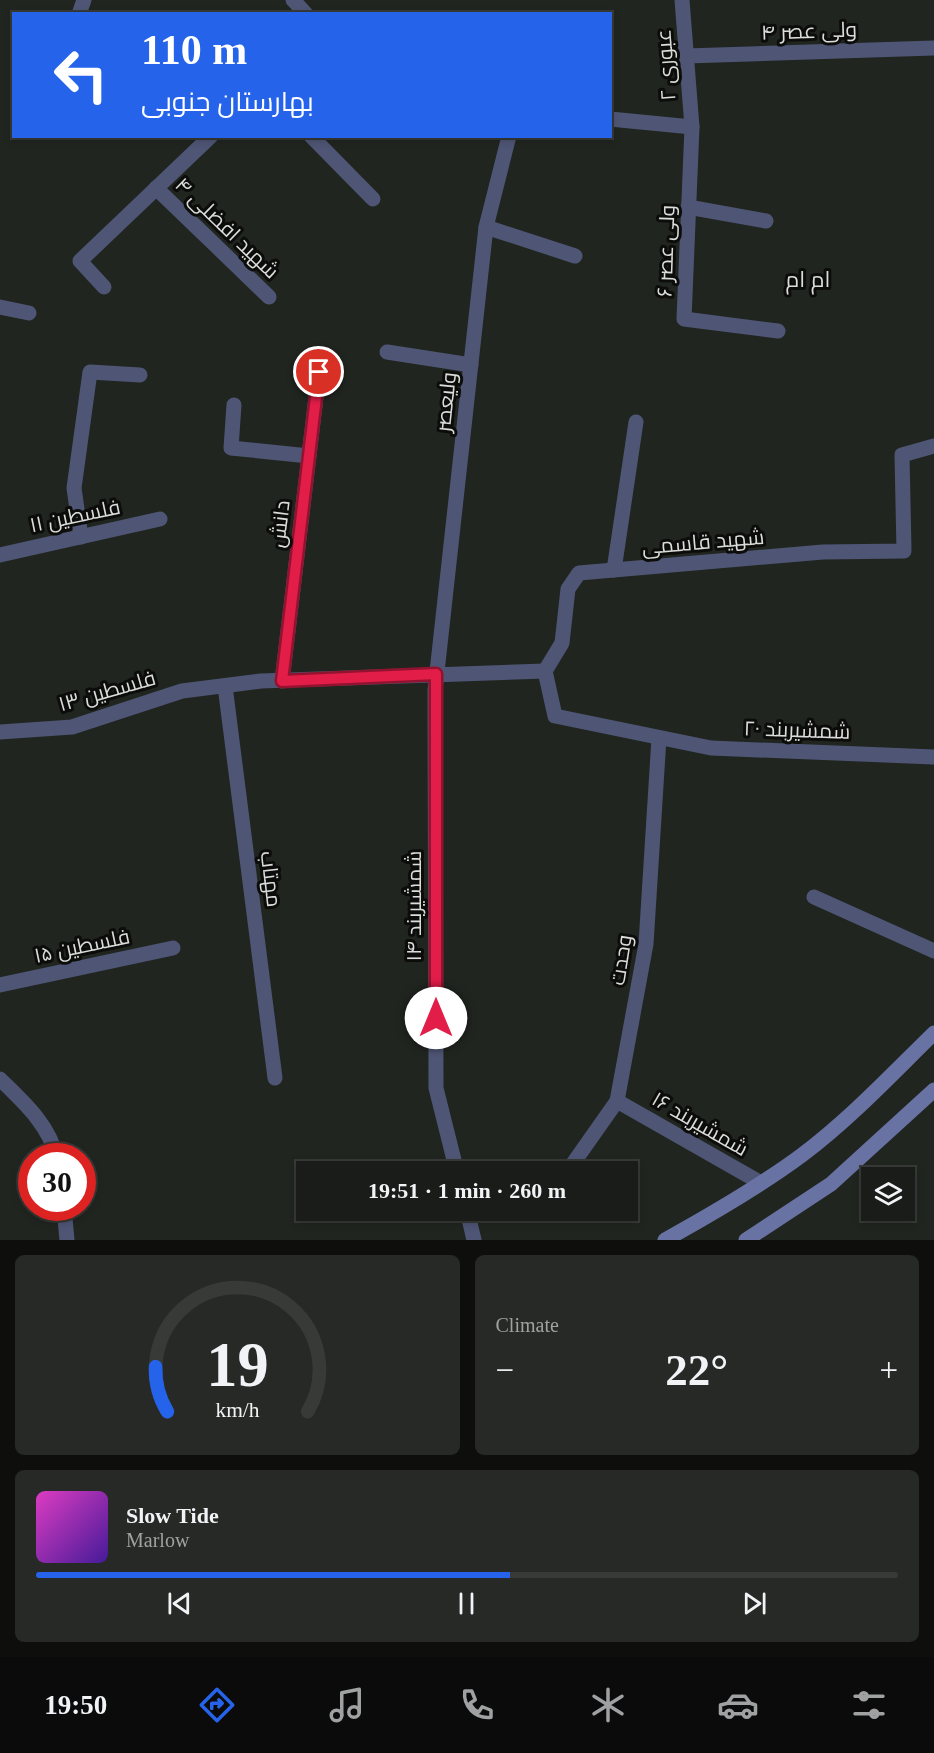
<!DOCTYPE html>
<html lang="en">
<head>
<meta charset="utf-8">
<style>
	:root { --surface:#191c18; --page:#262925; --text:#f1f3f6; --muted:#9fa1a2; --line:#373a37; --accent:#2563eb }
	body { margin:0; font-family:"Times New Roman",Cairo,serif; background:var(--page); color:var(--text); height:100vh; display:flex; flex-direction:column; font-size:22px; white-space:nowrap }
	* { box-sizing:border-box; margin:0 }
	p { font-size:20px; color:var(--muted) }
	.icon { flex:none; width:33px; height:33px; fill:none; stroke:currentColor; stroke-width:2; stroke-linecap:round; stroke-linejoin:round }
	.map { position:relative; height:1240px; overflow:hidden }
	.side { display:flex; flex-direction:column; gap:15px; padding:15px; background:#0e0f0d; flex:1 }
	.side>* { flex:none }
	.top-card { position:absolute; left:12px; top:12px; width:600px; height:126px; border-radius:0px; box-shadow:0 3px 9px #0003,0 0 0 2px var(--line); background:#2563eb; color:#fff; overflow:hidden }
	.tools { position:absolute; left:861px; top:1167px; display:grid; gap:12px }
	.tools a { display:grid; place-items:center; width:54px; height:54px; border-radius:0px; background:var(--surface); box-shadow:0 3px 9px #0003,0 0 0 2px var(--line); font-size:30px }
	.speed { position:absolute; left:18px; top:1143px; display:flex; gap:12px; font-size:30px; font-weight:700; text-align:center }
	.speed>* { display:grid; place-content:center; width:78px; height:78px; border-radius:50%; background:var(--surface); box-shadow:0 3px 9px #0003,0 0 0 2px var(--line); line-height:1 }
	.speed .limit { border:9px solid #d22; background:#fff; color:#111 }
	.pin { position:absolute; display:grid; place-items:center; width:51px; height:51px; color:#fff; margin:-26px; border:3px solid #fff; border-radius:50%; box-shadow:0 2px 6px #0007 }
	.me { position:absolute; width:66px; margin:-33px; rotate:0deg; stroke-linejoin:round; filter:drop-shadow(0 0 4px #0008) }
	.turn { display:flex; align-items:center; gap:21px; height:126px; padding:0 30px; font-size:27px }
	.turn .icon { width:78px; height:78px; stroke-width:2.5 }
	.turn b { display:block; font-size:42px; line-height:51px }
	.big { font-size:45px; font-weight:800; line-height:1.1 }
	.side .card { flex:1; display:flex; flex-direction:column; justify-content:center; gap:9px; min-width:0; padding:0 21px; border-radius:9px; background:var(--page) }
	.side .dial { align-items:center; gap:0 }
	.dial svg { height:156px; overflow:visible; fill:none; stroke:var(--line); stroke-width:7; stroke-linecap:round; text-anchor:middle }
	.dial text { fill:var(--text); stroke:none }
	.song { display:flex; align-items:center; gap:18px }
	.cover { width:72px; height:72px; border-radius:9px; background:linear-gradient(135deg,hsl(310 70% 55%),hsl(260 70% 35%)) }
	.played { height:6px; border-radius:3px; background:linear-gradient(90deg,var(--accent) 55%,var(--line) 55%) }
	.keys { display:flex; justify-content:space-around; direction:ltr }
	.heat { display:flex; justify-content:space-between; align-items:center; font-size:33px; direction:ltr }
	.side .tiles { flex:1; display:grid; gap:15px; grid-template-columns:1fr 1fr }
	.card:last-child { grid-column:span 2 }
	.trip { position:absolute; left:296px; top:1161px; width:342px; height:60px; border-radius:0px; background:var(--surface); box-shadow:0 3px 9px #0003,0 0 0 2px var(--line); font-weight:800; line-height:60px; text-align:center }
	.tab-bar { display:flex; height:96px; justify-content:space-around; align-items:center; background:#0a0b0a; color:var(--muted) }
	.tab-bar .icon { width:42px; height:42px }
	.tab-bar .on { color:var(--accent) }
	.tab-bar b { font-size:27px; color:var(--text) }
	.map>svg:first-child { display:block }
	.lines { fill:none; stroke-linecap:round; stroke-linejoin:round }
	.street { stroke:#4f5675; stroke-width:15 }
	.secondary { stroke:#6873a4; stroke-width:15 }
	.route-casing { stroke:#92132f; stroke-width:15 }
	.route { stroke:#e11d48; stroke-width:10 }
	.labels { text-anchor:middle; stroke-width:6; stroke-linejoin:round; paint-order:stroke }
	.street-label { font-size:21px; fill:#dbddda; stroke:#0c0d0b }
	.neighbourhood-label { font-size:22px; fill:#dbddda; stroke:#0c0d0b }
</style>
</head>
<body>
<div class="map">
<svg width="934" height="1240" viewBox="0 0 934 1240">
	<rect width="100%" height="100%" fill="#212520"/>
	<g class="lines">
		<g class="street">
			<path d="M293 0 306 14"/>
			<path d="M682 0 692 127 684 319 778 331"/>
			<path d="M79 14 84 0"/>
			<path d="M686 56 934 48"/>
			<path d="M610 119 692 127"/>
			<path d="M311 136 373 199"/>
			<path d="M156 188 269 297"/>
			<path d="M688 207 766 221"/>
			<path d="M486 227 575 256"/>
			<path d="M104 287 80 261 211 136"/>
			<path d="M0 307 29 313"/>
			<path d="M387 352 471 365"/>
			<path d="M234 405 231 448 309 456"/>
			<path d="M81 537 74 488 90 372 140 375"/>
			<path d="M0 555 160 519"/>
			<path d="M614 570 636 422"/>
			<path d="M545 671 562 643 568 589 579 573 823 552 904 551 902 455 934 446"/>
			<path d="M545 671 555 716 711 748 934 757"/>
			<path d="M282 681 319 372"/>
			<path d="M225 686 275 1078"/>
			<path d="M0 732 72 727 182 691 261 681 545 671"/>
			<path d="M814 897 934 951"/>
			<path d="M0 985 173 948"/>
			<path d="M0 1079C22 1101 49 1124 56 1156"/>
			<path d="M617 1101 761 1183"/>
			<path d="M457 1172 436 1088 435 690 486 227 509 136"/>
			<path d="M567 1172 617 1101 646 944 659 738"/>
			<path d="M64 1208 67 1240"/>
			<path d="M467 1210 474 1240"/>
		</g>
		<g class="secondary">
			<path d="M665 1240C712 1214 759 1187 802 1155 850 1119 892 1074 934 1033"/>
			<path d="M746 1240 831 1184 934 1090"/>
		</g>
	</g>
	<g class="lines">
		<g class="route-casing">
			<path id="route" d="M319 372 282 681 436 674V1018"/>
		</g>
		<use href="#route" class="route"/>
	</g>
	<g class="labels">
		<g class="street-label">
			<text transform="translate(809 31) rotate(-2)" y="7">ولی عصر ۴</text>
			<text transform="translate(666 65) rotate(-94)" y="7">عبوری ۲</text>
			<text transform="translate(227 228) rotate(44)" y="7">شهید افضلی ۴</text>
			<text transform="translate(666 251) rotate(-88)" y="7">ولی عصر ۶</text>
			<text transform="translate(446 402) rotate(-84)" y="7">ولیعصر</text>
			<text transform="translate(75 516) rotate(-12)" y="7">فلسطین ۱۱</text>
			<text transform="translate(280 524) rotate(-83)" y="7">دانش</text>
			<text transform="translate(703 542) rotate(-5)" y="7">شهید قاسمی</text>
			<text transform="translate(107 691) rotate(-16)" y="7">فلسطین ۱۳</text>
			<text transform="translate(797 730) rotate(2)" y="7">شمشیربند ۲۰</text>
			<text transform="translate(271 879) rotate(83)" y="7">مهتاب</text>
			<text transform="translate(414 906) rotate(-90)" y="7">شمشیربند ۱۴</text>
			<text transform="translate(82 946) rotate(-12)" y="7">فلسطین ۱۵</text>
			<text transform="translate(621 960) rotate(-81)" y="7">وحدت</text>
			<text transform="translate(700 1124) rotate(30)" y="7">شمشیربند ۱۶</text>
		</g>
		<g class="neighbourhood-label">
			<text x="808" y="287">ام ام</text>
		</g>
	</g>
</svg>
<div class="tools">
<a><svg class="icon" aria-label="layers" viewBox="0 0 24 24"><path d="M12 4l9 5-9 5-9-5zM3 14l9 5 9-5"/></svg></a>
</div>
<div class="speed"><div class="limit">30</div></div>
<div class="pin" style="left:319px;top:372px;background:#d93025"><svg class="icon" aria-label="arrive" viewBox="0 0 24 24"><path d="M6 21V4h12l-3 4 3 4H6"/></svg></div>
<svg class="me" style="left:436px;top:1018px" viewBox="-20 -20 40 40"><circle r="19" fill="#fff"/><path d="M0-13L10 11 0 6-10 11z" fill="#e11d48"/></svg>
<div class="trip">19:51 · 1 min · 260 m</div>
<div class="top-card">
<div class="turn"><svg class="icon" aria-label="left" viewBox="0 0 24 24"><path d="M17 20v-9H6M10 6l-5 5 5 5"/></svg><div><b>110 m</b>بهارستان جنوبی</div></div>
</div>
</div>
<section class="side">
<div class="tiles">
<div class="card dial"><svg viewBox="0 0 100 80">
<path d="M14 69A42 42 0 1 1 86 69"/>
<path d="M14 69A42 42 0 0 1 8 46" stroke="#2563eb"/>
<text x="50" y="56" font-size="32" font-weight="700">19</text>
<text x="50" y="72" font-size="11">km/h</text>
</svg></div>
<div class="card"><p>Climate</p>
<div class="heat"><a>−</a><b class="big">22°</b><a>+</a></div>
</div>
<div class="card">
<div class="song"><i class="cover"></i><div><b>Slow Tide</b><p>Marlow</p></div></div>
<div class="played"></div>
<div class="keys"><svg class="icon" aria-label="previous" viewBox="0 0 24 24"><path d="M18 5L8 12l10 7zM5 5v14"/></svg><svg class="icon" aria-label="pause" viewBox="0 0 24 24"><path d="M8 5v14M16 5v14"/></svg><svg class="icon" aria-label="next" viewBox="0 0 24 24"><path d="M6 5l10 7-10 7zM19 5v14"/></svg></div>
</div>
</div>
</section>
<nav class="tab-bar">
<b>19:50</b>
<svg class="icon on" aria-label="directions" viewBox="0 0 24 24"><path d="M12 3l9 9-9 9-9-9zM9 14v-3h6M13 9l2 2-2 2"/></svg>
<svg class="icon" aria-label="music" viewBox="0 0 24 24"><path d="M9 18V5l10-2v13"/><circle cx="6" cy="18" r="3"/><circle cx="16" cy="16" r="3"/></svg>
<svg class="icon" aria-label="phone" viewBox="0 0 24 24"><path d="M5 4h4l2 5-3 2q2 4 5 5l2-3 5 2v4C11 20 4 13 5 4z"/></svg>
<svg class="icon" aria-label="climate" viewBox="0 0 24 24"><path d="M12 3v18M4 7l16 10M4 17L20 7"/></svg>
<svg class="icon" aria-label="car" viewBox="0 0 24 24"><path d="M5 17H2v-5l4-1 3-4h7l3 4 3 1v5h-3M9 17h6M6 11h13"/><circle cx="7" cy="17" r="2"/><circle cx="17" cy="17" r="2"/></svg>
<svg class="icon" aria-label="filters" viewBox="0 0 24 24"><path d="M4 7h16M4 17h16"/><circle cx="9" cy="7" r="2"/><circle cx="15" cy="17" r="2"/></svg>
</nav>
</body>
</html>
